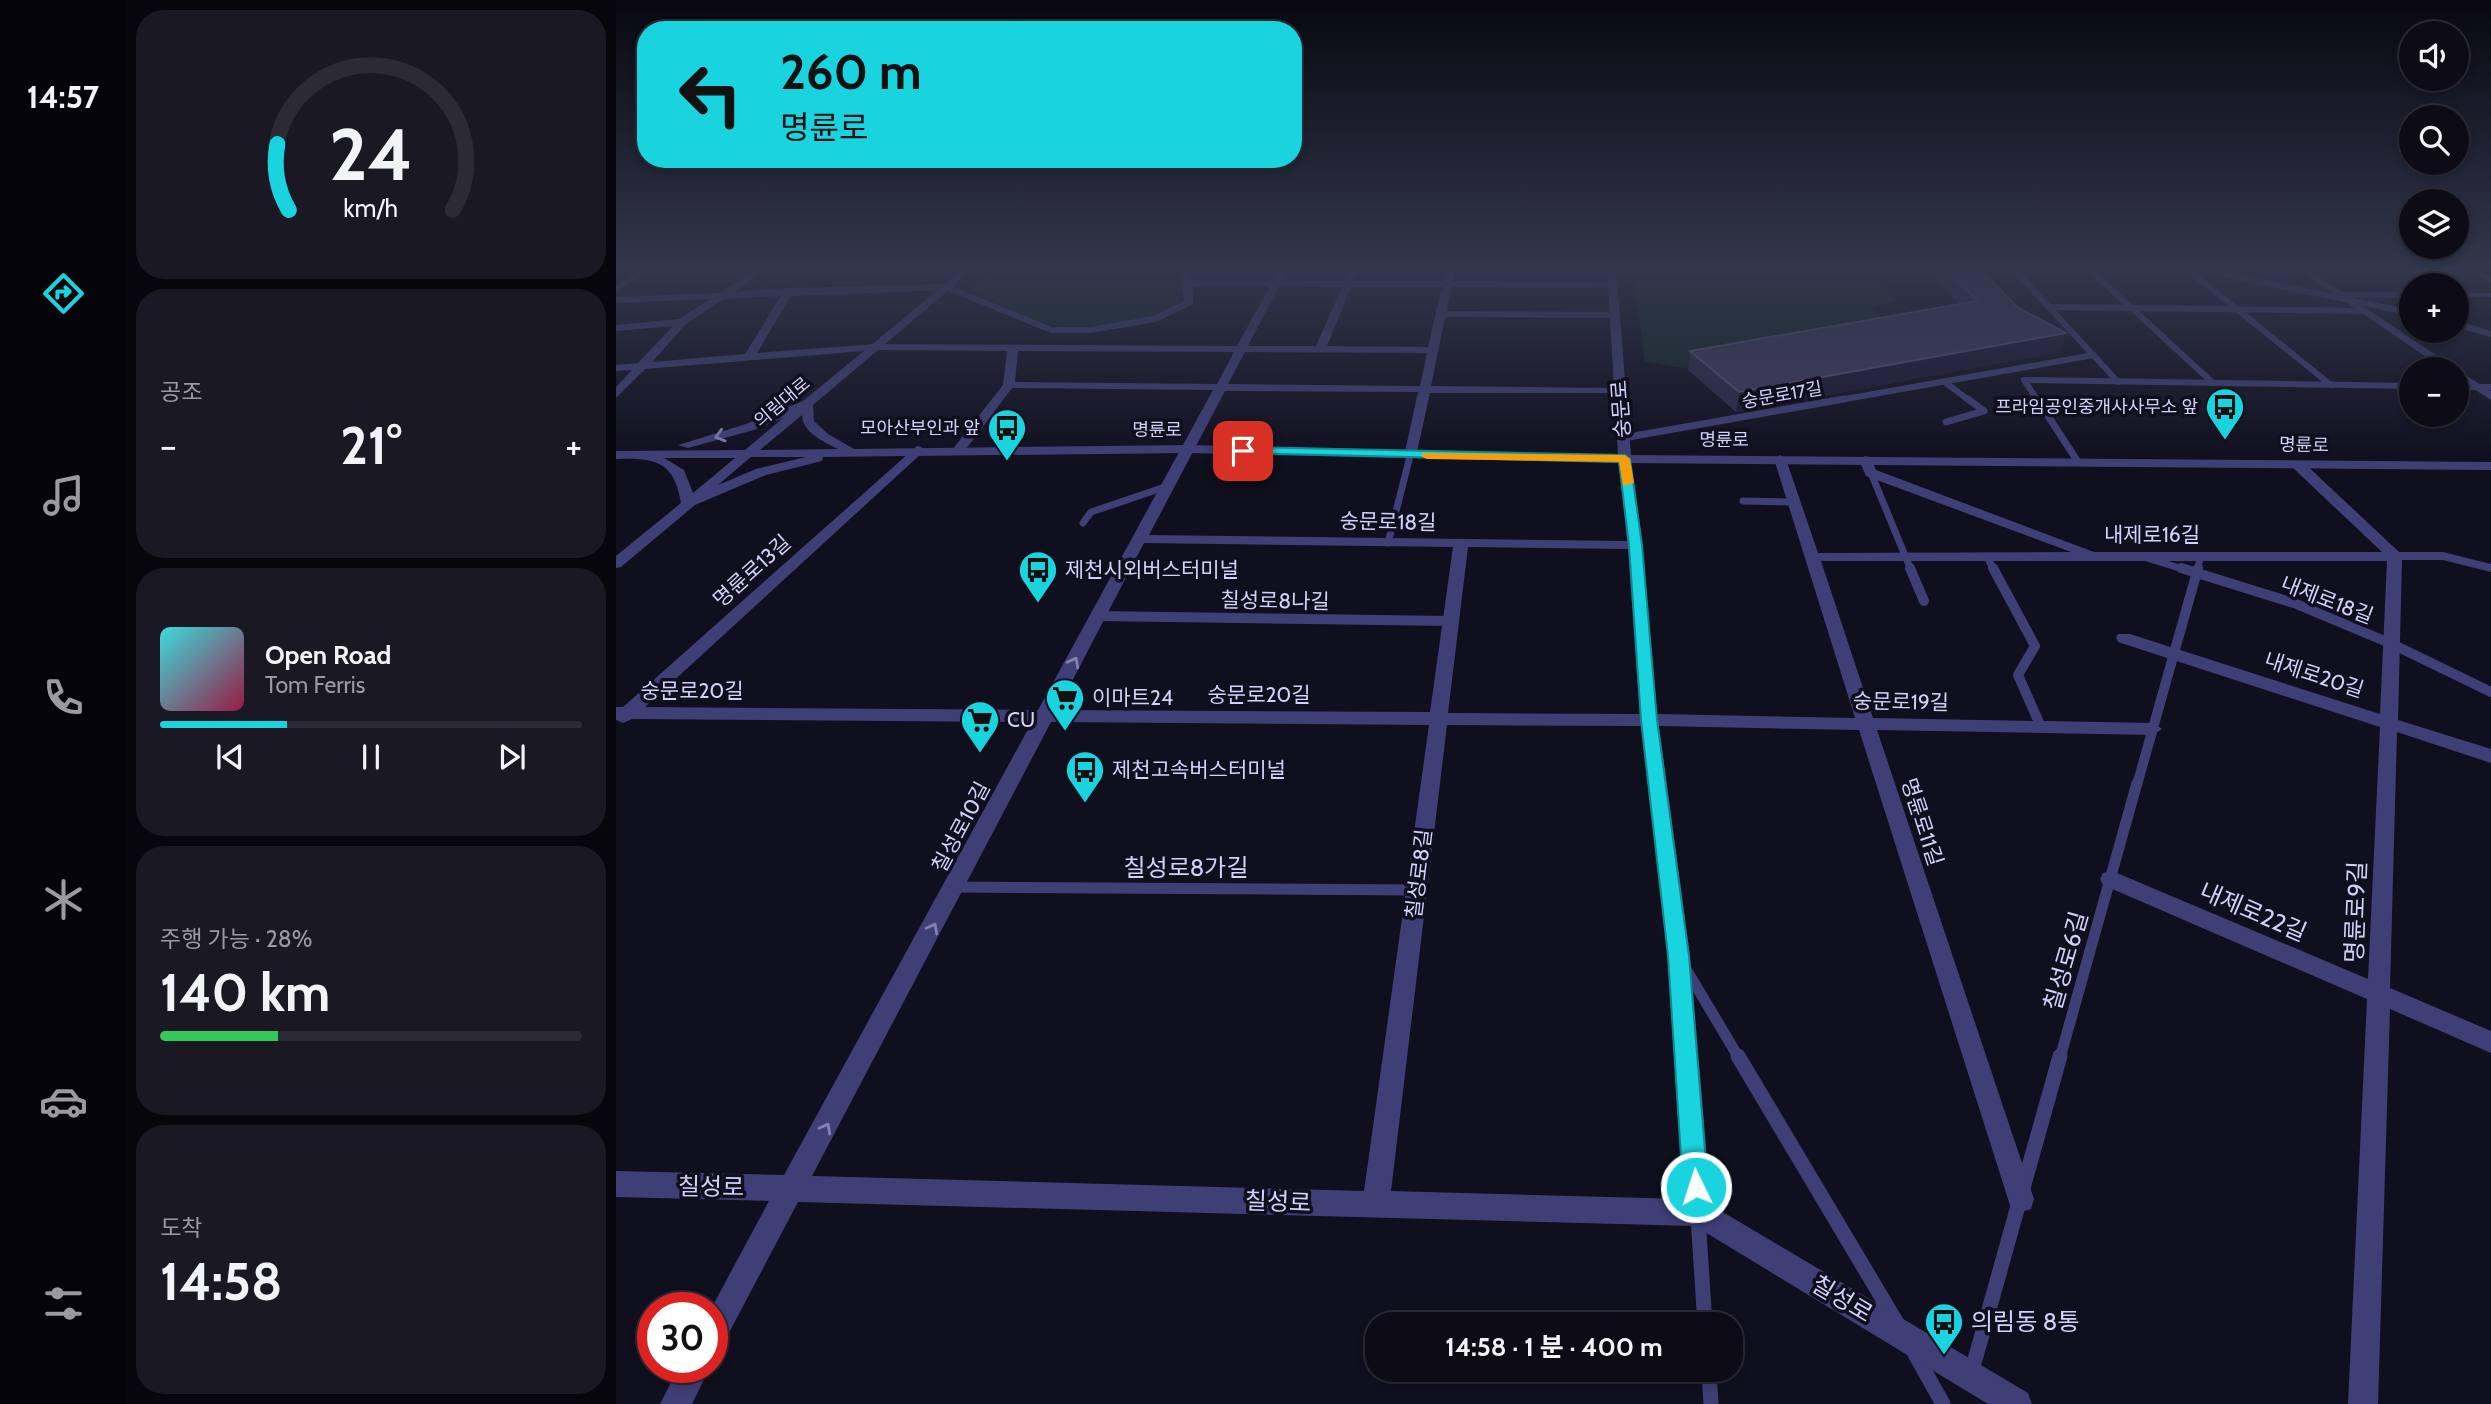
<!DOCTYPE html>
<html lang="ko">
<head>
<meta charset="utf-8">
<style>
	:root { --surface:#0c0b16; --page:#1a1923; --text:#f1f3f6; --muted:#9a9ba1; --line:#2c2b35; --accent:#19d4de }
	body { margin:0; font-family:Cabin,"Noto Sans KR",sans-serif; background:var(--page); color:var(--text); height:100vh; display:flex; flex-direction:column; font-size:26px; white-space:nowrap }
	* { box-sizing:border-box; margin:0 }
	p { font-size:23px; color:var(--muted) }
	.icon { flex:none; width:38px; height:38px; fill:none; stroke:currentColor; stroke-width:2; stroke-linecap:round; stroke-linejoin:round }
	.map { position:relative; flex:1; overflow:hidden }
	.panel { display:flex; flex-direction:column; gap:10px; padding:10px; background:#07060c; width:490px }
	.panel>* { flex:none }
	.top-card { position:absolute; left:21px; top:21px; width:665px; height:147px; border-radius:28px; box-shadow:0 4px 10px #0003,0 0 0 2px var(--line); background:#19d4de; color:#111; overflow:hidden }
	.fabs { position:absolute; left:1783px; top:21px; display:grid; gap:14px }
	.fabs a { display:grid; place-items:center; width:70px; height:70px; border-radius:50%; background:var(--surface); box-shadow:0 4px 10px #0003,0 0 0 2px var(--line); font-size:35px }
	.speed { position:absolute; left:21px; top:1292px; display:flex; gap:14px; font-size:35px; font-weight:700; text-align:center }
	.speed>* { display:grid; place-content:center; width:91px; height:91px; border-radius:50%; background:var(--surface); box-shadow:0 4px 10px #0003,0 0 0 2px var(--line); line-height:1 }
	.speed .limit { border:10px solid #d22; background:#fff; color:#111 }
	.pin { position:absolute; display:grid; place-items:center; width:60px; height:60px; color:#fff; margin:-30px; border-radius:14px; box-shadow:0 4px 10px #0006 }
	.me { position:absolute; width:77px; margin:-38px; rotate:356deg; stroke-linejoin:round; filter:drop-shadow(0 0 5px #0008) }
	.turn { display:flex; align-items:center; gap:24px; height:147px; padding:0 28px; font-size:32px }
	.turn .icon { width:91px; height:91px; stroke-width:2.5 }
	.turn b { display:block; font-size:49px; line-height:60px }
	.big { font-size:52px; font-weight:700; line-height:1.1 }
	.panel .tile { flex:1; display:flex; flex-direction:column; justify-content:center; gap:10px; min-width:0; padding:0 24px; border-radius:28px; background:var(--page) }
	.panel .dial { align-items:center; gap:0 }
	.dial svg { height:182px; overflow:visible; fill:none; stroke:var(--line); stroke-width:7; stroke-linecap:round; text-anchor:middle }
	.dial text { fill:var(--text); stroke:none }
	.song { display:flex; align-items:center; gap:21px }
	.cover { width:84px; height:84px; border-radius:10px; background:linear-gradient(135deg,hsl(180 70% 55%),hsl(340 70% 35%)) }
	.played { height:7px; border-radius:4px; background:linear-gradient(90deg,var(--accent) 30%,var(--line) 30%) }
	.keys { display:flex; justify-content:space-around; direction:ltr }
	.heat { display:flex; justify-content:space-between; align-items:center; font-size:38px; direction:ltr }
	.charge { height:10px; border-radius:5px; background:linear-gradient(90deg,#34c759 28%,var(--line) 0) }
	.trip { position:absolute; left:749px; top:1312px; width:378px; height:70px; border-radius:28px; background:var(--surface); box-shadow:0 4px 10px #0003,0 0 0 2px var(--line); font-weight:700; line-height:70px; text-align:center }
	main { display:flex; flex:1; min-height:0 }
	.tabs { display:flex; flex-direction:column; width:126px; justify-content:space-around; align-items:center; background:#050409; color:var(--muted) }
	.tabs .icon { width:49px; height:49px }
	.tabs .current { color:var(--accent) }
	.tabs b { font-size:32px; color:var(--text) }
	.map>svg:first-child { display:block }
	.green { fill:#122725 }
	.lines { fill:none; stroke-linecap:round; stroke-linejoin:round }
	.service-far4 { stroke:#3f3f78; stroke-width:6 }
	.service-far3 { stroke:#3f3f78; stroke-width:7 }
	.service-far2 { stroke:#3f3f78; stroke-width:10 }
	.service-far1 { stroke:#3f3f78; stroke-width:11 }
	.service { stroke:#3f3f78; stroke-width:15 }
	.pedestrian { fill:#3f3f78; fill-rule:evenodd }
	.minor { fill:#3f3f78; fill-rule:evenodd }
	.tertiary { fill:#3f3f78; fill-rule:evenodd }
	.wall { fill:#2e2a4a }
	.shaded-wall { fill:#1b1731 }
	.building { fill:#403c5d; stroke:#575376; stroke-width:2 }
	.oneway { stroke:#8281b2 }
	.route { fill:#19d4de; stroke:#108a90; stroke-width:2 }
	.slow { fill:#f59e0b }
	.labels { text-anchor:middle; stroke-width:7; stroke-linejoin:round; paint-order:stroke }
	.far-street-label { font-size:18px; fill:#d3d1fa; stroke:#100f1e }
	.far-poi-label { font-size:18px; fill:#d3d1fa; stroke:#100f1e; text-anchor:end }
	.street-label { font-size:21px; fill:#d3d1fa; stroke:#100f1e }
	.poi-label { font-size:21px; fill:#d3d1fa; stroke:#100f1e; text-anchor:start }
	.near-street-label { font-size:24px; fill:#d3d1fa; stroke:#100f1e }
	.near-poi-label { font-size:24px; fill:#d3d1fa; stroke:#100f1e; text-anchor:start }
</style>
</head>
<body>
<main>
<nav class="tabs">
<b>14:57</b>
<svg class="icon current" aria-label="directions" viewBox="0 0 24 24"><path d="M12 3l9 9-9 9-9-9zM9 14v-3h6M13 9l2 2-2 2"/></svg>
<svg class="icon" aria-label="music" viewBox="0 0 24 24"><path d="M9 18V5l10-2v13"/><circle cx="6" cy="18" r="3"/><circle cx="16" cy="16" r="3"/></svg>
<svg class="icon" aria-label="phone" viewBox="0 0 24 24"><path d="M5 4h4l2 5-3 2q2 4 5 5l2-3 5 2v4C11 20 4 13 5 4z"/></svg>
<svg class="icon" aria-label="climate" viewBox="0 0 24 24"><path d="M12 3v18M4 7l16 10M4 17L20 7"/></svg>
<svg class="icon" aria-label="car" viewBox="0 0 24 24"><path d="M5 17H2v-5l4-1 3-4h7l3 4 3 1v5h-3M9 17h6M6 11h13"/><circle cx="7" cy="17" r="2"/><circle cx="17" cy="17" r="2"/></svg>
<svg class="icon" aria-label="filters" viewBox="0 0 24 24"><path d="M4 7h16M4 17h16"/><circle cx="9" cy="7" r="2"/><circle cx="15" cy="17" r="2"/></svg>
</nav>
<section class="panel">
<div class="tile dial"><svg viewBox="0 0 100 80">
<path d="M14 69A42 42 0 1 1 86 69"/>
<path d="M14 69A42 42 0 0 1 9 40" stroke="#19d4de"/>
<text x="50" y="56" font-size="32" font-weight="700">24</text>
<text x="50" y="72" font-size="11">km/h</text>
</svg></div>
<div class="tile"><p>공조</p>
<div class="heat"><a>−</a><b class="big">21°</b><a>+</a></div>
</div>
<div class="tile">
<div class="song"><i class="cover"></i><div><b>Open Road</b><p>Tom Ferris</p></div></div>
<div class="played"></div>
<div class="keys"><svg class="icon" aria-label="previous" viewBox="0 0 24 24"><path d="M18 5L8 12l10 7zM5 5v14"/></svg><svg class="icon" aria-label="pause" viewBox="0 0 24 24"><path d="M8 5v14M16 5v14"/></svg><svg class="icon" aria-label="next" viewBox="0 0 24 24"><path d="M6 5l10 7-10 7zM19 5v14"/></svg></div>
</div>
<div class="tile"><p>주행 가능 · 28%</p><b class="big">140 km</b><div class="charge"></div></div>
<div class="tile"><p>도착</p><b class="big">14:58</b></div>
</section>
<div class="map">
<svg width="1875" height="1404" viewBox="0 0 1875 1404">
	<rect width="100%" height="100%" fill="#100f1e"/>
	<g class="green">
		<path d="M382 267H558L564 272V302L530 319 478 327H446L414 319 355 291Z"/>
		<path d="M1016 267H1250L1281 302 1254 307 1282 330 1068 368 1029 362Z"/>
	</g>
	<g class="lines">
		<g class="service-far4">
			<path d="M1396 267 1502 382"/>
			<path d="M1471 267 1597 383"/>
			<path d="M1573 267 1796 313"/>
			<path d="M1853 267 1875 280"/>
			<path d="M1571 269 1715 385"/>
			<path d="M1433 307 1748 311"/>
			<path d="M1841 324 1875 334"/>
			<path d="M1330 383 1354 401"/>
			<path d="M1841 387H1875"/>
			<path d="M1218 401 1478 355"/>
			<path d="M1422 401 1408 380 1796 386"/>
		</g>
		<g class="service-far3">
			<path d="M1421 399 1462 462"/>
			<path d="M1330 422 1368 411 1352 399"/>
			<path d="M1007 438 1228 399"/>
			<path d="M1255 473 1295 570"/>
			<path d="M1127 501 1177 502"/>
			<path d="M467 523 475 512 552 486"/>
			<path d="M772 543 794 456"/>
			<path d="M1371 557 1378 570"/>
			<path d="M1531 558 1570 570"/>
			<path d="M1581 570 1585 556"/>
		</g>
		<g class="service-far2">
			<path d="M1294 568 1308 601"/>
			<path d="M1377 568 1419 646 1402 675 1425 727"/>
			<path d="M1565 568 1678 603 1776 644 1875 692"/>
			<path d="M483 616 835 621"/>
			<path d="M1521 785 1582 568"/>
		</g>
		<g class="service-far1">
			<path d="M338 887 801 890"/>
			<path d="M1070 969 1123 1058"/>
			<path d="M1444 1058 1521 783"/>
		</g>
		<g class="service">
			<path d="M1122 1056 1281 1323"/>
			<path d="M1082 1217 1089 1325"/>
			<path d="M1299 1354 1327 1404"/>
			<path d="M1093 1370 1095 1404"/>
			<path d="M1355 1374 1444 1056"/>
		</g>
		<path class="pedestrian" d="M1841 293H1875V297H1844L1841 296Z"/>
		<g class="minor">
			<path d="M29 267H40L0 292V285Z"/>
			<path d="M144 267H155L118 292 173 288 331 284 436 327H475L537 316 568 301 563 267H571L576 280 657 281 665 267H673L667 281H728L735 267H743L738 281H827L831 267H839L837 281 1000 283 1002 285 997 288 835 287 831 311 1000 312 1005 315 1000 318 829 317 815 386 1004 388 1008 389V393H814L800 456 794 460 788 456 802 392 609 391 533 535 1011 541 1003 459 1004 456H1014L1026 545 1041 714 1239 718 1158 459 1164 455 1170 459 1202 553 1455 552 1250 476 1243 460 1249 456 1254 457 1260 470 1478 552H1766L1676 467V461H1686L1783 552H1827L1875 564V572L1827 560H1786L1782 720 1875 749V763L1781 732 1774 988 1875 1031V1053L1774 1009 1762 1404H1732L1751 999 1487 885 1484 879 1487 873 1494 871 1501 873 1752 979 1764 727 1502 642 1500 638 1502 634H1514L1764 714 1771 561H1205L1257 718 1537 723 1546 729 1537 735 1261 730 1418 1199 1415 1209 1405 1212 1395 1209 1392 1199 1243 730 1043 726 1074 956 1095 1205 1412 1393 1416 1404H1372L1079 1226 182 1202 106 1346 96 1351V1307L153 1201 0 1197V1171L168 1175 416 722 16 719 7 723 0 720V707H7L301 446 306 447V453L29 707 422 710 597 390 396 388 347 453 342 454 336 450 387 385 391 351 260 350 29 369 0 398V387L16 370 0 371V365L22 363 57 326 0 331V325L63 319 94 299 0 303V297L104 293ZM577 286H654L621 346 260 344 141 353 175 296 330 290 435 333H475L540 322 577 304ZM663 286 726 287 700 346H632ZM735 287H826L812 347 711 346ZM165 296 129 354 36 362 70 324 108 299ZM402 351 618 352 601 384 399 382ZM629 352 811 353 804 386 612 384ZM528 543 837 547 814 712 441 710ZM852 547 1012 549 1024 714 832 713ZM435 722 813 725 748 1191 196 1176ZM831 725 1025 726 1052 956 1068 1199 775 1191Z"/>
			<path d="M1790 267H1801L1832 285H1820Z"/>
			<path d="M1841 291 1847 293V297L1841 298Z"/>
			<path d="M1724 292H1796V298L1721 297V293Z"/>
			<path d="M63 1367H94L76 1404H44Z"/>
		</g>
		<g class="tertiary">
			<path d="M350 267H360L197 405 198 421 212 434 238 449 572 445 1002 455 991 267H1000L1015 455 1875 462V470L1009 463 572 453 207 457 206 461 150 475 79 505 5 567 0 568V556L65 503C58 460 38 458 0 459V451L129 450 167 418 138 430 72 448 62 445 130 424 187 401ZM186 415C186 432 208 442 222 449L144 450ZM135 457H190L140 469 102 485ZM48 458H119L77 493 68 470Z"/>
			<path d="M1678 267H1688L1841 369H1828Z"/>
			<path d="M1841 370 1875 391V400L1841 378Z"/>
		</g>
	</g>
	<path class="wall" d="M1279 267H1363L1401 307 1450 333 1444 352 1120 412 1072 370 1074 351 1343 304 1319 277 1322 268H1280Z"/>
	<path class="shaded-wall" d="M1450 333 1444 352 1120 412 1123 392Z"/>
	<path class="building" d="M1329 267H1363L1401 307 1450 333 1123 392 1074 351 1361 301Z"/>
	<defs><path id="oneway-chevron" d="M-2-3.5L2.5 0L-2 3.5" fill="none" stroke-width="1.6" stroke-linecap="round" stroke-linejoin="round" transform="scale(1.75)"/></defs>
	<g class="oneway">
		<use href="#oneway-chevron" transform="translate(104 436) rotate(164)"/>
		<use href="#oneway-chevron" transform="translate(458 662) rotate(-62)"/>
		<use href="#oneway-chevron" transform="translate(317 928) rotate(-62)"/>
		<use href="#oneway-chevron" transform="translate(210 1128) rotate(-62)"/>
	</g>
	<linearGradient id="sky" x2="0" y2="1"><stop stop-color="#090810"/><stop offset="0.58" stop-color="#31374c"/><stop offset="1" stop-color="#31374c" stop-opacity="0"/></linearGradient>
	<rect width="1875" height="463" fill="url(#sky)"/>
	<path class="route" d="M627 447 1009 455 1014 459 1026 545 1041 720 1073 956 1092 1187 1088 1195 1080 1199 1071 1195 1067 1187 1052 956 1025 720 1013 545 1003 462 623 453V448Z"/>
	<path class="slow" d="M807 453 1009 455 1014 459 1018 483 1007 486 1003 462 811 459 805 456Z"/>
	<defs>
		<g id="bus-pin" transform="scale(2.0125)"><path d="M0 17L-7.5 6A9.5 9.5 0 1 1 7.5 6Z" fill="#19d4de" stroke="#100f1e"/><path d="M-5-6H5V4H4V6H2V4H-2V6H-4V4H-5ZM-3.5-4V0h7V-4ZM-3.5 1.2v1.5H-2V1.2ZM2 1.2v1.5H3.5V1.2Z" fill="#111"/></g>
		<g id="supermarket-pin" transform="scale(2.0125)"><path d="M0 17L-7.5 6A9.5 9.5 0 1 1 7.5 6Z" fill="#19d4de" stroke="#100f1e"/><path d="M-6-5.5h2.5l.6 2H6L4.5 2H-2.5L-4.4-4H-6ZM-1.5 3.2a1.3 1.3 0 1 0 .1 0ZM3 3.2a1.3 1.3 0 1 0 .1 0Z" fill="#111"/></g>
	</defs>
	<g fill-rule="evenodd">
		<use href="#bus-pin" x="1609" y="407"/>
		<use href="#bus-pin" x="391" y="428"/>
		<use href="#bus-pin" x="422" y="570"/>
		<use href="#supermarket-pin" x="449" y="698"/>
		<use href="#supermarket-pin" x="364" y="720"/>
		<use href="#bus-pin" x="469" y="770"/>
		<use href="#bus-pin" x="1328" y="1322"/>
	</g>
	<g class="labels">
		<g class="far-street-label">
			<text transform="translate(1166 395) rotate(-10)" y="6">숭문로17길</text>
			<text transform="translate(166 402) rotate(-40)" y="6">의림대로</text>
			<text x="541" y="436">명륜로</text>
			<text x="1108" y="446">명륜로</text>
			<text transform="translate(1688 445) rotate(1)" y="6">명륜로</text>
		</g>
		<g class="far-poi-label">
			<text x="1582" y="413">프라임공인중개사사무소 앞</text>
			<text x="364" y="434">모아산부인과 앞</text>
		</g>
		<g class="street-label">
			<text transform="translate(1005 409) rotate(-94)" y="7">숭문로</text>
			<text transform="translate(772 522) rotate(1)" y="7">숭문로18길</text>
			<text x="1536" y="542">내제로16길</text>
			<text transform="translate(136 571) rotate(-42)" y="7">명륜로13길</text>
			<text transform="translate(1711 600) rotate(21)" y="7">내제로18길</text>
			<text transform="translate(659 601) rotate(1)" y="7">칠성로8나길</text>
			<text transform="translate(1698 675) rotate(18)" y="7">내제로20길</text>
			<text x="76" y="698">숭문로20길</text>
			<text x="643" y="702">숭문로20길</text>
			<text transform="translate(1285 702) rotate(1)" y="7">숭문로19길</text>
			<text transform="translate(1306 822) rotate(72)" y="7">명륜로11길</text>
			<text transform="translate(345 827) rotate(-62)" y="7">칠성로10길</text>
			<text transform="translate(803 874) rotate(-83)" y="7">칠성로8길</text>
		</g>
		<g class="poi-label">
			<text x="449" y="577">제천시외버스터미널</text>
			<text x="476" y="705">이마트24</text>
			<text x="391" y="727">CU</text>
			<text x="496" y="777">제천고속버스터미널</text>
		</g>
		<g class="near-street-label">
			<text x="570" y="876">칠성로8가길</text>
			<text transform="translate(1637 912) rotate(23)" y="8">내제로22길</text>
			<text transform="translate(1740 912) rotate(-88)" y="8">명륜로9길</text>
			<text transform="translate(1450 961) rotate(-74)" y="8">칠성로6길</text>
			<text transform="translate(95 1187) rotate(1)" y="8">칠성로</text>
			<text transform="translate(662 1202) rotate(2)" y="8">칠성로</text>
			<text transform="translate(1226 1299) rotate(31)" y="8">칠성로</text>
		</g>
		<g class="near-poi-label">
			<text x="1355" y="1330">의림동 8통</text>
		</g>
	</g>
</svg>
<div class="fabs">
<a><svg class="icon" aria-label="sound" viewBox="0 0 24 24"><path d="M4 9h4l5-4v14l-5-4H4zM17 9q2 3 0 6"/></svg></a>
<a><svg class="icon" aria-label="search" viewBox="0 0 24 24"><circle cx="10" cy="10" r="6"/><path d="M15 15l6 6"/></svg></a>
<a><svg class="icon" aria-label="layers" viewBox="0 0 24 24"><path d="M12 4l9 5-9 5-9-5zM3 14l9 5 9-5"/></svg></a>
<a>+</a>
<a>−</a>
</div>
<div class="speed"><div class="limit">30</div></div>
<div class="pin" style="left:627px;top:451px;background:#d93025"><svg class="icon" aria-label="arrive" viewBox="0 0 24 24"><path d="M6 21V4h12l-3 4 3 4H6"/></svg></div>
<svg class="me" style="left:1080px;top:1187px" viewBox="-20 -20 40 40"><circle r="17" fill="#19d4de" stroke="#fff" stroke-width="3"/><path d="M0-11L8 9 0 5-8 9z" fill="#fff"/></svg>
<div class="trip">14:58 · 1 분 · 400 m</div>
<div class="top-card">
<div class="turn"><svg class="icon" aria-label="left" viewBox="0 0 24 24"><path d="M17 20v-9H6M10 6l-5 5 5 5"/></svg><div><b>260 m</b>명륜로</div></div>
</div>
</div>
</main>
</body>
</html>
